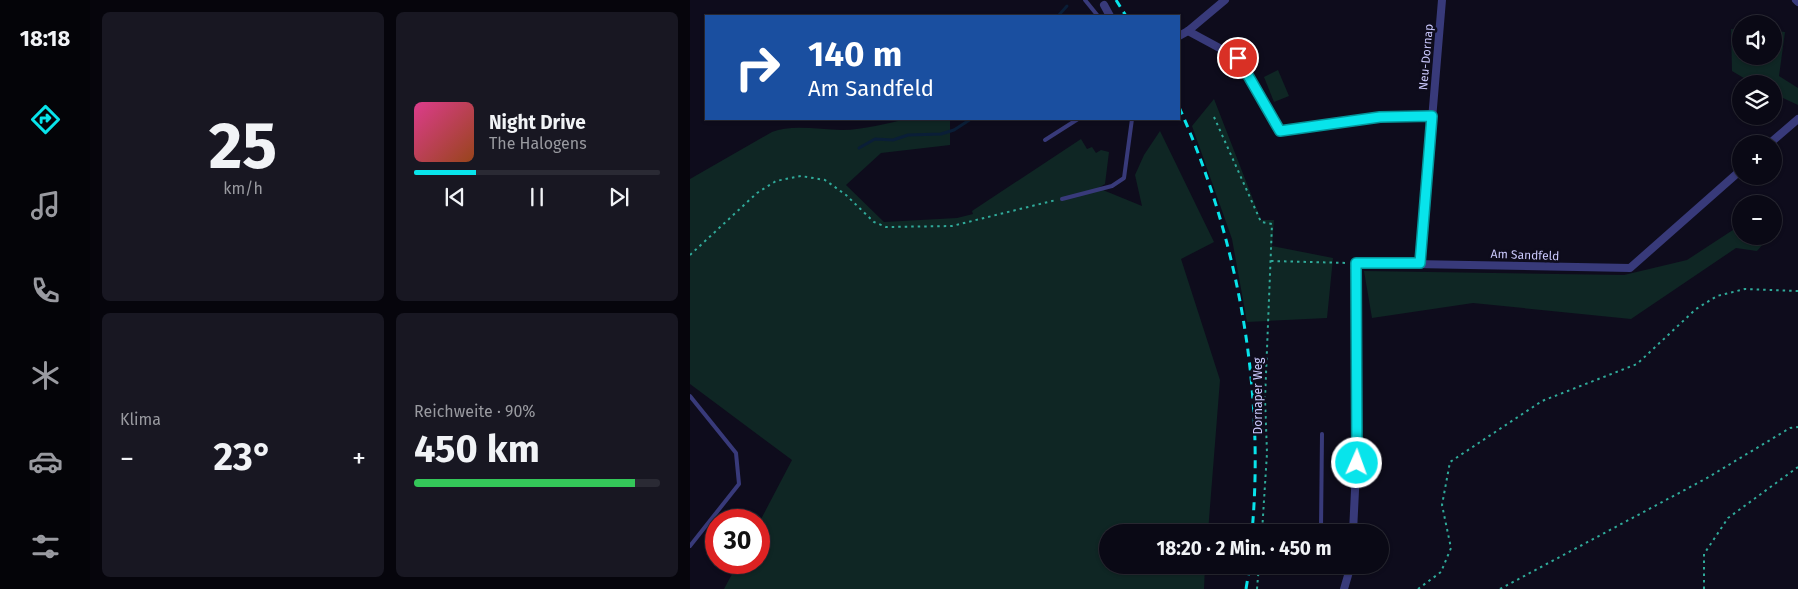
<!DOCTYPE html>
<html lang="de">
<head>
<meta charset="utf-8">
<style>
	:root { --surface:#0a0915; --page:#181722; --text:#f1f3f6; --muted:#999aa0; --line:#2a2a34; --accent:#08e4eb }
	body { margin:0; font-family:"Fira Sans",sans-serif; background:var(--page); color:var(--text); height:100vh; display:flex; flex-direction:column; font-size:19px; white-space:nowrap }
	* { box-sizing:border-box; margin:0 }
	p { font-size:16px; color:var(--muted) }
	.icon { flex:none; width:28px; height:28px; fill:none; stroke:currentColor; stroke-width:2; stroke-linecap:round; stroke-linejoin:round }
	.map { position:relative; flex:1; overflow:hidden }
	.panel { display:flex; flex-direction:column; gap:12px; padding:12px; background:#06050c; width:600px }
	.panel>* { flex:none }
	.guide { position:absolute; left:15px; top:15px; width:475px; height:105px; border-radius:0px; box-shadow:0 1px 4px #0004,0 0 0 1px var(--line); background:#1a4fa0; color:#fff; overflow:hidden }
	.fabs { position:absolute; left:1042px; top:15px; display:grid; gap:10px }
	.fabs a { display:grid; place-items:center; width:50px; height:50px; border-radius:50%; background:var(--surface); box-shadow:0 1px 4px #0004,0 0 0 1px var(--line); font-size:25px }
	.speed { position:absolute; left:15px; top:509px; display:flex; gap:10px; font-size:25px; font-weight:700; text-align:center }
	.speed>* { display:grid; place-content:center; width:65px; height:65px; border-radius:50%; background:var(--surface); box-shadow:0 1px 4px #0004,0 0 0 1px var(--line); line-height:1 }
	.speed .limit { border:8px solid #d22; background:#fff; color:#111 }
	.pin { position:absolute; display:grid; place-items:center; width:42px; height:42px; color:#fff; margin:-21px; border:2px solid #fff; border-radius:50%; box-shadow:0 1px 5px #0007 }
	.me { position:absolute; width:55px; margin:-28px; rotate:2deg; stroke-linejoin:round; filter:drop-shadow(0 0 4px #0008) }
	.turn { display:flex; align-items:center; gap:18px; height:105px; padding:0 20px; font-size:22px }
	.turn .icon { width:65px; height:65px; stroke-width:2.5 }
	.turn b { display:block; font-size:35px; line-height:42px }
	.big { font-size:38px; font-weight:700; line-height:1.1 }
	.panel .tile { flex:1; display:flex; flex-direction:column; justify-content:center; gap:8px; min-width:0; padding:0 18px; border-radius:8px; background:var(--page) }
	.panel .dial { align-items:center; gap:0 }
	.dial b { font-size:65px; line-height:1 }
	.song { display:flex; align-items:center; gap:15px }
	.cover { width:60px; height:60px; border-radius:8px; background:linear-gradient(135deg,hsl(330 70% 55%),hsl(20 70% 35%)) }
	.played { height:5px; border-radius:2px; background:linear-gradient(90deg,var(--accent) 25%,var(--line) 25%) }
	.keys { display:flex; justify-content:space-around; direction:ltr }
	.heat { display:flex; justify-content:space-between; align-items:center; font-size:28px; direction:ltr }
	.charge { height:8px; border-radius:4px; background:linear-gradient(90deg,#34c759 90%,var(--line) 0) }
	.panel .tiles { flex:1; display:grid; gap:12px; grid-template-columns:repeat(2,1fr) }
	.trip { position:absolute; left:409px; top:524px; width:290px; height:50px; border-radius:25px; background:var(--surface); box-shadow:0 1px 4px #0004,0 0 0 1px var(--line); font-weight:700; line-height:50px; text-align:center }
	main { display:flex; flex:1; min-height:0 }
	.dock { display:flex; flex-direction:column; width:90px; justify-content:space-around; align-items:center; background:#040408; color:var(--muted) }
	.dock .icon { width:35px; height:35px }
	.dock .selected { color:var(--accent) }
	.dock b { font-size:22px; color:var(--text) }
	.map>svg:first-child { display:block }
	.green { fill:#0f2624 }
	.lines { fill:none; stroke-linecap:round; stroke-linejoin:round }
	.stream { stroke:#0a1e37; stroke-width:3 }
	.path { stroke:#30aa9a; stroke-width:2; stroke-dasharray:2.5 4; stroke-linecap:butt }
	.lane { stroke:#383a7a; stroke-width:4 }
	.street { stroke:#383a7a; stroke-width:8 }
	.rail { stroke:#08e4eb; stroke-width:3; stroke-dasharray:8 6; stroke-linecap:butt }
	.route-casing { stroke:#059499; stroke-width:12 }
	.route { stroke:#08e4eb; stroke-width:9 }
	.labels { text-anchor:middle; stroke-width:5; stroke-linejoin:round; paint-order:stroke }
	.street-label { font-size:12px; fill:#cbc9fd; stroke:#0e0c1c }
</style>
</head>
<body>
<main>
<nav class="dock">
<b>18:18</b>
<svg class="icon selected" aria-label="directions" viewBox="0 0 24 24"><path d="M12 3l9 9-9 9-9-9zM9 14v-3h6M13 9l2 2-2 2"/></svg>
<svg class="icon" aria-label="music" viewBox="0 0 24 24"><path d="M9 18V5l10-2v13"/><circle cx="6" cy="18" r="3"/><circle cx="16" cy="16" r="3"/></svg>
<svg class="icon" aria-label="phone" viewBox="0 0 24 24"><path d="M5 4h4l2 5-3 2q2 4 5 5l2-3 5 2v4C11 20 4 13 5 4z"/></svg>
<svg class="icon" aria-label="climate" viewBox="0 0 24 24"><path d="M12 3v18M4 7l16 10M4 17L20 7"/></svg>
<svg class="icon" aria-label="car" viewBox="0 0 24 24"><path d="M5 17H2v-5l4-1 3-4h7l3 4 3 1v5h-3M9 17h6M6 11h13"/><circle cx="7" cy="17" r="2"/><circle cx="17" cy="17" r="2"/></svg>
<svg class="icon" aria-label="filters" viewBox="0 0 24 24"><path d="M4 7h16M4 17h16"/><circle cx="9" cy="7" r="2"/><circle cx="15" cy="17" r="2"/></svg>
</nav>
<section class="panel">
<div class="tiles">
<div class="tile dial"><b>25</b><p>km/h</p></div>
<div class="tile">
<div class="song"><i class="cover"></i><div><b>Night Drive</b><p>The Halogens</p></div></div>
<div class="played"></div>
<div class="keys"><svg class="icon" aria-label="previous" viewBox="0 0 24 24"><path d="M18 5L8 12l10 7zM5 5v14"/></svg><svg class="icon" aria-label="pause" viewBox="0 0 24 24"><path d="M8 5v14M16 5v14"/></svg><svg class="icon" aria-label="next" viewBox="0 0 24 24"><path d="M6 5l10 7-10 7zM19 5v14"/></svg></div>
</div>
<div class="tile"><p>Klima</p>
<div class="heat"><a>−</a><b class="big">23°</b><a>+</a></div>
</div>
<div class="tile"><p>Reichweite · 90%</p><b class="big">450 km</b><div class="charge"></div></div>
</div>
</section>
<div class="map">
<svg width="1108" height="589" viewBox="0 0 1108 589">
	<rect width="100%" height="100%" fill="#0e0c1c"/>
	<g class="green">
		<path d="M1041 29 1051 30V56H1084V31L1095 32 1089 76 1108 88V105L1084 94V84H1064L1042 71Z"/>
		<path d="M588 70 599 96 584 102 574 77Z"/>
		<path d="M524 99 571 220H584L582 246 643 258 637 318 557 322 542 239 502 126Z"/>
		<path d="M218 119H260V145L191 153 156 185 194 222 267 218 283 214 282 211 391 139 397 149 402 147 406 153 411 150 419 152 415 184 408 188 452 206 445 175 454 155 470 131 524 242 491 259 530 380 518 532H418V565H515L514 589H34L48 563 69 562V523L102 460 0 384V179L82 132C102 124 130 130 152 130 174 130 197 123 218 119Z"/>
		<path d="M1049 226H1051V236H1080L1067 251 1046 248 941 319 783 303 682 318 674 271 934 275 997 260Z"/>
	</g>
	<g class="lines">
		<g class="stream">
			<path d="M368 16 377 6"/>
			<path d="M169 148 185 139 203 140 218 135 251 134 264 130 281 119"/>
		</g>
		<g class="path">
			<path d="M524 117 571 222 582 224 575 399 577 453 572 532"/>
			<path d="M0 255 67 193 86 181 111 176 135 180 156 195 184 222 196 227 262 226 366 200"/>
			<path d="M581 261 659 263"/>
			<path d="M567 589 569 565"/>
			<path d="M728 589 751 572 761 548 752 505 760 462 852 401 947 364 1006 309 1027 296 1055 289 1108 291"/>
			<path d="M810 589 1017 478 1100 428 1108 427"/>
			<path d="M1014 589V554L1038 518 1108 467"/>
		</g>
		<g class="lane">
			<path d="M395 0 408 16"/>
			<path d="M355 140 388 119"/>
			<path d="M372 199 422 186 434 178 442 119"/>
			<path d="M0 396 46 453 49 484 0 546"/>
			<path d="M632 434 631 528 646 532"/>
		</g>
		<g class="street">
			<path d="M1106 0 1108 2"/>
			<path d="M414 5 420 16"/>
			<path d="M498 31 548 58 590 131 690 117H742"/>
			<path d="M489 36 498 31 535 0"/>
			<path d="M1079 144 1108 119"/>
			<path d="M730 263 752 0"/>
			<path d="M663 532 668 428 665 314 666 263 940 268 1051 170"/>
			<path d="M654 589 661 565"/>
		</g>
		<g class="rail">
			<path d="M426 0 436 16"/>
			<path d="M489 107C548 238 575 389 562 532"/>
			<path d="M556 589 560 565"/>
		</g>
	</g>
	<g class="lines">
		<g class="route-casing">
			<path id="route" d="M548 58 590 131 690 117 742 116 730 263H666L667 463"/>
		</g>
		<use href="#route" class="route"/>
	</g>
	<g class="labels">
		<g class="street-label">
			<text transform="translate(736 57) rotate(-85)" y="4">Neu-Dornap</text>
			<text transform="translate(835 255) rotate(2)" y="4">Am Sandfeld</text>
			<text transform="translate(568 396) rotate(-90)" y="4">Dornaper Weg</text>
		</g>
	</g>
</svg>
<div class="fabs">
<a><svg class="icon" aria-label="sound" viewBox="0 0 24 24"><path d="M4 9h4l5-4v14l-5-4H4zM17 9q2 3 0 6"/></svg></a>
<a><svg class="icon" aria-label="layers" viewBox="0 0 24 24"><path d="M12 4l9 5-9 5-9-5zM3 14l9 5 9-5"/></svg></a>
<a>+</a>
<a>−</a>
</div>
<div class="speed"><div class="limit">30</div></div>
<div class="pin" style="left:548px;top:58px;background:#d93025"><svg class="icon" aria-label="arrive" viewBox="0 0 24 24"><path d="M6 21V4h12l-3 4 3 4H6"/></svg></div>
<svg class="me" style="left:667px;top:463px" viewBox="-20 -20 40 40"><circle r="17" fill="#08e4eb" stroke="#fff" stroke-width="3"/><path d="M0-11L8 9 0 5-8 9z" fill="#fff"/></svg>
<div class="trip">18:20 · 2 Min. · 450 m</div>
<div class="guide">
<div class="turn"><svg class="icon" aria-label="right" viewBox="0 0 24 24"><path d="M7 20v-9h11M14 6l5 5-5 5"/></svg><div><b>140 m</b>Am Sandfeld</div></div>
</div>
</div>
</main>
</body>
</html>
